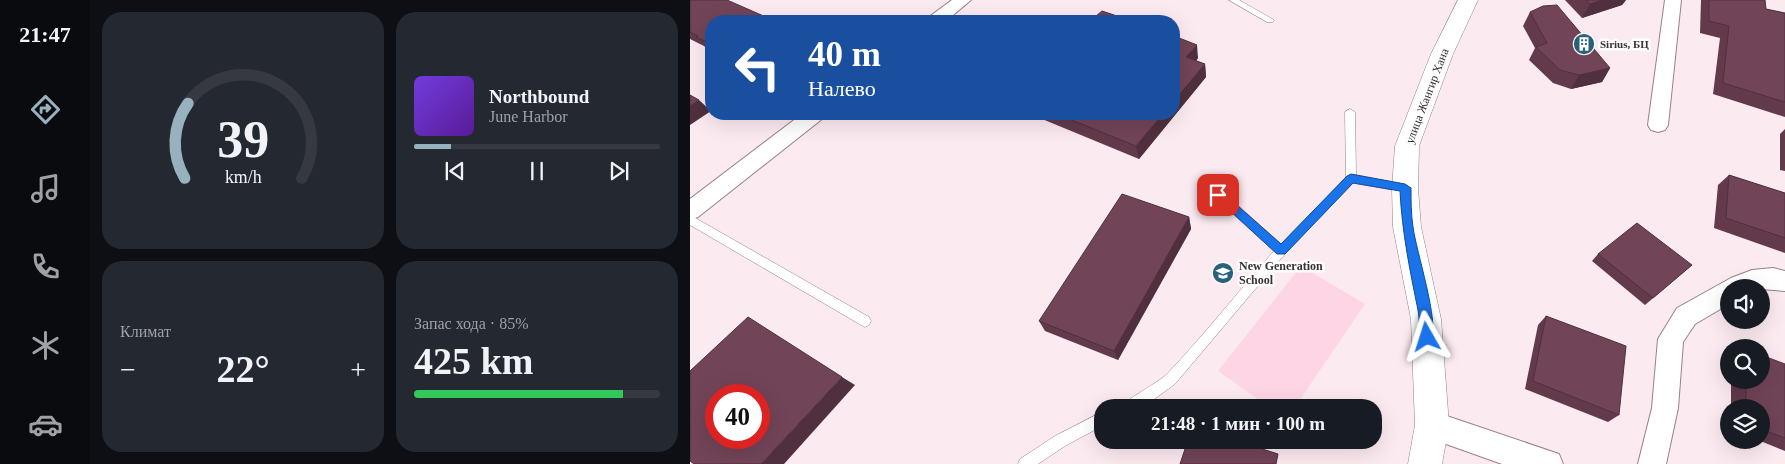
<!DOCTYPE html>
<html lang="ru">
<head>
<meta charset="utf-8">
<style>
	:root { --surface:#171b24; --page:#242831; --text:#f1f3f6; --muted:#9ea1a6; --line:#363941; --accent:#97b1bf }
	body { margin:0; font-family:Georgia,serif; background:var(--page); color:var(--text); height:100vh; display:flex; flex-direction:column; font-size:19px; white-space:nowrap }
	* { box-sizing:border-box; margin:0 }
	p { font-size:16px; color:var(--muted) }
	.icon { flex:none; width:28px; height:28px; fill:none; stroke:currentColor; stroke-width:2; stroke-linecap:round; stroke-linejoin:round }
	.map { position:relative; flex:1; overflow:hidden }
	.panel { display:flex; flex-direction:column; gap:12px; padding:12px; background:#0d0f14; width:600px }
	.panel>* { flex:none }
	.guide { position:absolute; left:15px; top:15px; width:475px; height:105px; border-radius:20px; box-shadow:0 5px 20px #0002; background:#1a4fa0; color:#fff; overflow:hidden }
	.tools { position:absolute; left:1030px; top:279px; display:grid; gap:10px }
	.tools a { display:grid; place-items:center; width:50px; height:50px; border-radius:50%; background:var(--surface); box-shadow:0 5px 20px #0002; font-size:25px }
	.speed { position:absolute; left:15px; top:384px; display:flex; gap:10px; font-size:25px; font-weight:700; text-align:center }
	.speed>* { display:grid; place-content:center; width:65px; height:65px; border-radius:50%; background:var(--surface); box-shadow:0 5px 20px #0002; line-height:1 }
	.speed .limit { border:8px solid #d22; background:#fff; color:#111 }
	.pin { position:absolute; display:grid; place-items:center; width:42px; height:42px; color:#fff; margin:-21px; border-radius:10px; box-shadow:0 2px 8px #0006 }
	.me { position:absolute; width:55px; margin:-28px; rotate:354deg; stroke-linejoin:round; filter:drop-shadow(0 0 4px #0008) }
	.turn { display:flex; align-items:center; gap:18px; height:105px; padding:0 20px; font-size:22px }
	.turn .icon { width:65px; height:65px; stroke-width:2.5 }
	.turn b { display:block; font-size:35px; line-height:42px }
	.big { font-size:38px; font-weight:700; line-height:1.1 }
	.panel .card { flex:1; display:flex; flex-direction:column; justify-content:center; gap:8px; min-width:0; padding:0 18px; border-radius:20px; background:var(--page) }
	.panel .dial { align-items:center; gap:0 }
	.dial svg { height:130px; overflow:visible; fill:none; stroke:var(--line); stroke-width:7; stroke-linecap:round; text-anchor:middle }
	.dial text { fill:var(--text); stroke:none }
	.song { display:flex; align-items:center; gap:15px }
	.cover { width:60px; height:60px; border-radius:8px; background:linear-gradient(135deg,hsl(260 70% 55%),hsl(270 70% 35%)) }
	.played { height:5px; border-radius:2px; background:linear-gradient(90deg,var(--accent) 15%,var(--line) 15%) }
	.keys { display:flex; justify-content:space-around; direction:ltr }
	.heat { display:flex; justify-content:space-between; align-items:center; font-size:28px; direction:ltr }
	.charge { height:8px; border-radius:4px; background:linear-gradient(90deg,#34c759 85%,var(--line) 0) }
	.panel .tiles { flex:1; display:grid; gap:12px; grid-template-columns:repeat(2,1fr) }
	.trip { position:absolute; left:404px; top:399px; width:288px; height:50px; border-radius:20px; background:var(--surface); box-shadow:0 5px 20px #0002; font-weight:700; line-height:50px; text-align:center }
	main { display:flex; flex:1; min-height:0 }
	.menu { display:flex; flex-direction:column; width:90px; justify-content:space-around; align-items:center; background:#090b0e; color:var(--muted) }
	.menu .icon { width:35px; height:35px }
	.menu .current { color:var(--accent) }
	.menu b { font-size:22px; color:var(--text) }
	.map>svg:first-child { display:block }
	.green { fill:#fed5e5 }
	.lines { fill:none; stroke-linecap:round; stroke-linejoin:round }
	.lane-casing { stroke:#987f89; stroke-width:1 }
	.street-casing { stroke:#987f89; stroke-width:2 }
	.secondary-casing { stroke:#987f89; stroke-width:1 }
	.lane { fill:#fff; fill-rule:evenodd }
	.street { fill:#fff; fill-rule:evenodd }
	.secondary { fill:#fff; fill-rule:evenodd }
	.wall { fill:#623a4c }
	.shaded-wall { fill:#50303e }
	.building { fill:#724458; stroke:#50303e; fill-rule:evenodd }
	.route { fill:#1a73e8; stroke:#114b97 }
	.labels { text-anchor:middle; stroke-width:5; stroke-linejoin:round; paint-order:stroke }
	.far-poi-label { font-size:11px; font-weight:bold; fill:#3a3034; stroke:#fdfdfd; text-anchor:start }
	.street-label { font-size:12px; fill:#3a3034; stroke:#fdfdfd }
	.poi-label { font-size:12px; font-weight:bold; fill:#3a3034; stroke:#fdfdfd; text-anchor:start }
</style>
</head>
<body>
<main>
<nav class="menu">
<b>21:47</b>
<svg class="icon current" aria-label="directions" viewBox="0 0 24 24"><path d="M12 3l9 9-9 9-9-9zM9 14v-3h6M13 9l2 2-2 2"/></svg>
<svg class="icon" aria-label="music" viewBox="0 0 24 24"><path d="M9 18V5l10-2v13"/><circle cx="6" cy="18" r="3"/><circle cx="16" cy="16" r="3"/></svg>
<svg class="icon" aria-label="phone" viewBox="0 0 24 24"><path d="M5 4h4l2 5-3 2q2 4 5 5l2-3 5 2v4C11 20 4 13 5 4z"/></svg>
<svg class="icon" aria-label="climate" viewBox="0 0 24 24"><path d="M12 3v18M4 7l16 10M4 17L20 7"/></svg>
<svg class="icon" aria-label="car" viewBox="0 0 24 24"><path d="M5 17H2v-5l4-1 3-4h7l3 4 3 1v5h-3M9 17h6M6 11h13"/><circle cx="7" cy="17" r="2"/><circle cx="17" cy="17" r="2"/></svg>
</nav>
<section class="panel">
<div class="tiles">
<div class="card dial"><svg viewBox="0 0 100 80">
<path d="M14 69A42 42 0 1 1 86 69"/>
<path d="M14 69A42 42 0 0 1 16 23" stroke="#97b1bf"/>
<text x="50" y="56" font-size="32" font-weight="700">39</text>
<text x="50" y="72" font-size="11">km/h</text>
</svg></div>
<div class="card">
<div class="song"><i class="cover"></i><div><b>Northbound</b><p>June Harbor</p></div></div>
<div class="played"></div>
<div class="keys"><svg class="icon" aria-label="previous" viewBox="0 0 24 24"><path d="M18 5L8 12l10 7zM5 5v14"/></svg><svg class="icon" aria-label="pause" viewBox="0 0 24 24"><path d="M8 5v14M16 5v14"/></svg><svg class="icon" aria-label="next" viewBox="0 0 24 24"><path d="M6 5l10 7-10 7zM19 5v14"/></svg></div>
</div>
<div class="card"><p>Климат</p>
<div class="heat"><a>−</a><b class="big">22°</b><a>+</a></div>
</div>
<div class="card"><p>Запас хода · 85%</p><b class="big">425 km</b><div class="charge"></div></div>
</div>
</section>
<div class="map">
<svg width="1095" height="464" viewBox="0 0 1095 464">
	<rect width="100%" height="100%" fill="#fceaf1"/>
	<path class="green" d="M611 266 675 304 605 407H579L528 371Z"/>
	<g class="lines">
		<g class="lane-casing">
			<g id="lane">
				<path d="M539 0H549L584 20 583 22H577Z"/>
				<path d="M660 109 665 112 666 176 715 184 719 185 720 188 719 191 715 192 663 183 595 254 485 384 452 408H430C433 401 468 383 477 374 514 335 548 292 584 251L525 198 524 195 525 192H533L591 244 656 178 655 112Z"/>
				<path d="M0 215 179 317 181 321 179 325 175 327 171 325 0 225Z"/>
				<path d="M412 412V426L375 446 348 464H328L330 459 365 436Z"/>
			</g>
		</g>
		<g class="street-casing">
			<g id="street">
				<path d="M262 0H281L256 21H237L239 17Z"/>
				<path d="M975 0H991L978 125 975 130 968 132 961 130 958 125Z"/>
				<path d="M112 114H135L132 119 8 217 0 220V199Z"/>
				<path d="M1083 268 1095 271V291L1071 289V288H1039V304L1005 324 993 342 988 408 976 464H948L962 408 968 339 987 308 1041 278 1062 270Z"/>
				<path d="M742 411 869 454 873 464H812L742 439 732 435 728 425 732 415Z"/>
			</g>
		</g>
		<g class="secondary-casing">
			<path id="secondary" d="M768 0H788L763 54 729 146 728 188 731 227 751 319 759 425 752 464H718L725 425 721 319 703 227 702 188 705 146 741 54Z"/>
		</g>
		<use href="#lane" class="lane"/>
		<use href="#street" class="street"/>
		<use href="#secondary" class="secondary"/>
	</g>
	<g class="wall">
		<path d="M0 0 21 21V51L17 49 14 46 0 39Z"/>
		<path d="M875 0H936L932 5 892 18Z"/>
		<path d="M1011 0H1075L1076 9 1095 13V117L1023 94 1030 38 1010 33Z"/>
		<path d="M840 12 920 68 912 82 881 89 863 83 839 60 845 48 833 26Z"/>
		<path d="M484 36 508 58 506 61 515 64 516 77 449 159 340 114H484Z"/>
		<path d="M1095 129V171L1090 170V134Z"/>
		<path d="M1039 175 1095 193V253L1024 228 1028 185Z"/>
		<path d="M499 217 501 229 428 360 355 331 349 321Z"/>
		<path d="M908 254 1002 265 955 305 902 261Z"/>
		<path d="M856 316 929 415 918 422 835 389 848 325Z"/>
		<path d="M1095 364V451L1068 440H1071V408H1041V380H1071Z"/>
	</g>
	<g class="shaded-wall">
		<path d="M913 0H936L932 5 892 18 900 4Z"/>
		<path d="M507 45 508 58 498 71 496 57Z"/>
		<path d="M515 64 516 77 449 159 446 146 473 114H484V101Z"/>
		<path d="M920 68 912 82 881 89 889 75Z"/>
		<path d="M9 100 21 111 0 125V106Z"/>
		<path d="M499 217 501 229 428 360 424 351Z"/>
		<path d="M152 377 165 385 94 464H71Z"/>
	</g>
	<g class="building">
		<path d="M0 0H37L85 21H21V44L6 37 8 36 0 32Z"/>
		<path d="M896 0H913L900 4Z"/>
		<path d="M1019 0H1075L1076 9 1095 13V102L1033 83 1039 26 1019 21Z"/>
		<path d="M867 5 920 68 889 75 870 70 846 47 857 43 840 12 853 6Z"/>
		<path d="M412 11 442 21H400Z"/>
		<path d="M379 17 392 21H375Z"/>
		<path d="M484 36 507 45 496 57 515 64 484 101Z"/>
		<path d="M0 95 9 100 0 106Z"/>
		<path d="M367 114H473L446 146Z"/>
		<path d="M1039 175 1095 193V238L1036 218Z"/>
		<path d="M432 194 499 217 424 351 349 321Z"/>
		<path d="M947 223 1002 265 963 298 908 254Z"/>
		<path d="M856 316 936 346 929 415 843 381Z"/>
		<path d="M58 317 152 377 71 464H4L0 461V371ZM26 395H69V438H26Z"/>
		<path d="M1071 355 1095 364V438L1071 429V408H1056V380H1071Z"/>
		<path d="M498 440H544L588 454 586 464H490Z"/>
	</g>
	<path class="route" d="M661 174 715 184 721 188C721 201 721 214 723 227 726 251 750 323 741 341L737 343 733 341C728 332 730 320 728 310 720 271 712 232 710 191L663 183 595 254H587L523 195 525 192H532L591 244 657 176Z"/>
	<defs>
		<g id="building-disc" transform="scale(1.125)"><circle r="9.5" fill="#29617b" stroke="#fdfdfd"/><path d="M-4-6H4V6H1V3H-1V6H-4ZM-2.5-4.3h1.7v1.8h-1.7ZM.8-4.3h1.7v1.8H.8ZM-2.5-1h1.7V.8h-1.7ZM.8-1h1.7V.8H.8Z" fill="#fff"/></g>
		<g id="school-disc" transform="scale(1.125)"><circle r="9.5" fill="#29617b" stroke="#fdfdfd"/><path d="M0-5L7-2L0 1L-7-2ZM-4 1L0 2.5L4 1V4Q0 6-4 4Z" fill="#fff"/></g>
	</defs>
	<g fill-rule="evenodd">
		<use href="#building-disc" x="894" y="44"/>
		<use href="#school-disc" x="533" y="273"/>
	</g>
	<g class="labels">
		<g class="far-poi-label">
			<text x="910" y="48">Sirius, БЦ</text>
		</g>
		<g class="street-label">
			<text transform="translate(737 96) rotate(-69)" y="4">улица Жангир Хана</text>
		</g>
		<g class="poi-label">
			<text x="549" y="270">New Generation<tspan x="549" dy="14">School</tspan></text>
		</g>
	</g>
</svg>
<div class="tools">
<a><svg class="icon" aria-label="sound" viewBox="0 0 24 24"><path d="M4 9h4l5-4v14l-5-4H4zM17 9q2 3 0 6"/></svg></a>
<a><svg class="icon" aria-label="search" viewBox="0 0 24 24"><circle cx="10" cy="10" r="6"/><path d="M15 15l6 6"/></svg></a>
<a><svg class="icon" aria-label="layers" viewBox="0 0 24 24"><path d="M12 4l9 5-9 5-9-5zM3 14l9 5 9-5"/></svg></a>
</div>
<div class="speed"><div class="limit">40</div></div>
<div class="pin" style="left:528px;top:195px;background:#d93025"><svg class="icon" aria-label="arrive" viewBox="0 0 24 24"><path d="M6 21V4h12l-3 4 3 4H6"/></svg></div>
<svg class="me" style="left:737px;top:337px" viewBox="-20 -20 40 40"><path d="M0-17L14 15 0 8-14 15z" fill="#1a73e8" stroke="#fff" stroke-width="4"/></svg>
<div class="trip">21:48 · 1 мин · 100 m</div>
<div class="guide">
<div class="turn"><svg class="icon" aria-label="left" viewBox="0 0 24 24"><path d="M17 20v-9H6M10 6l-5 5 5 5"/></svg><div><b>40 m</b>Налево</div></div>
</div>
</div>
</main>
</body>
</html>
